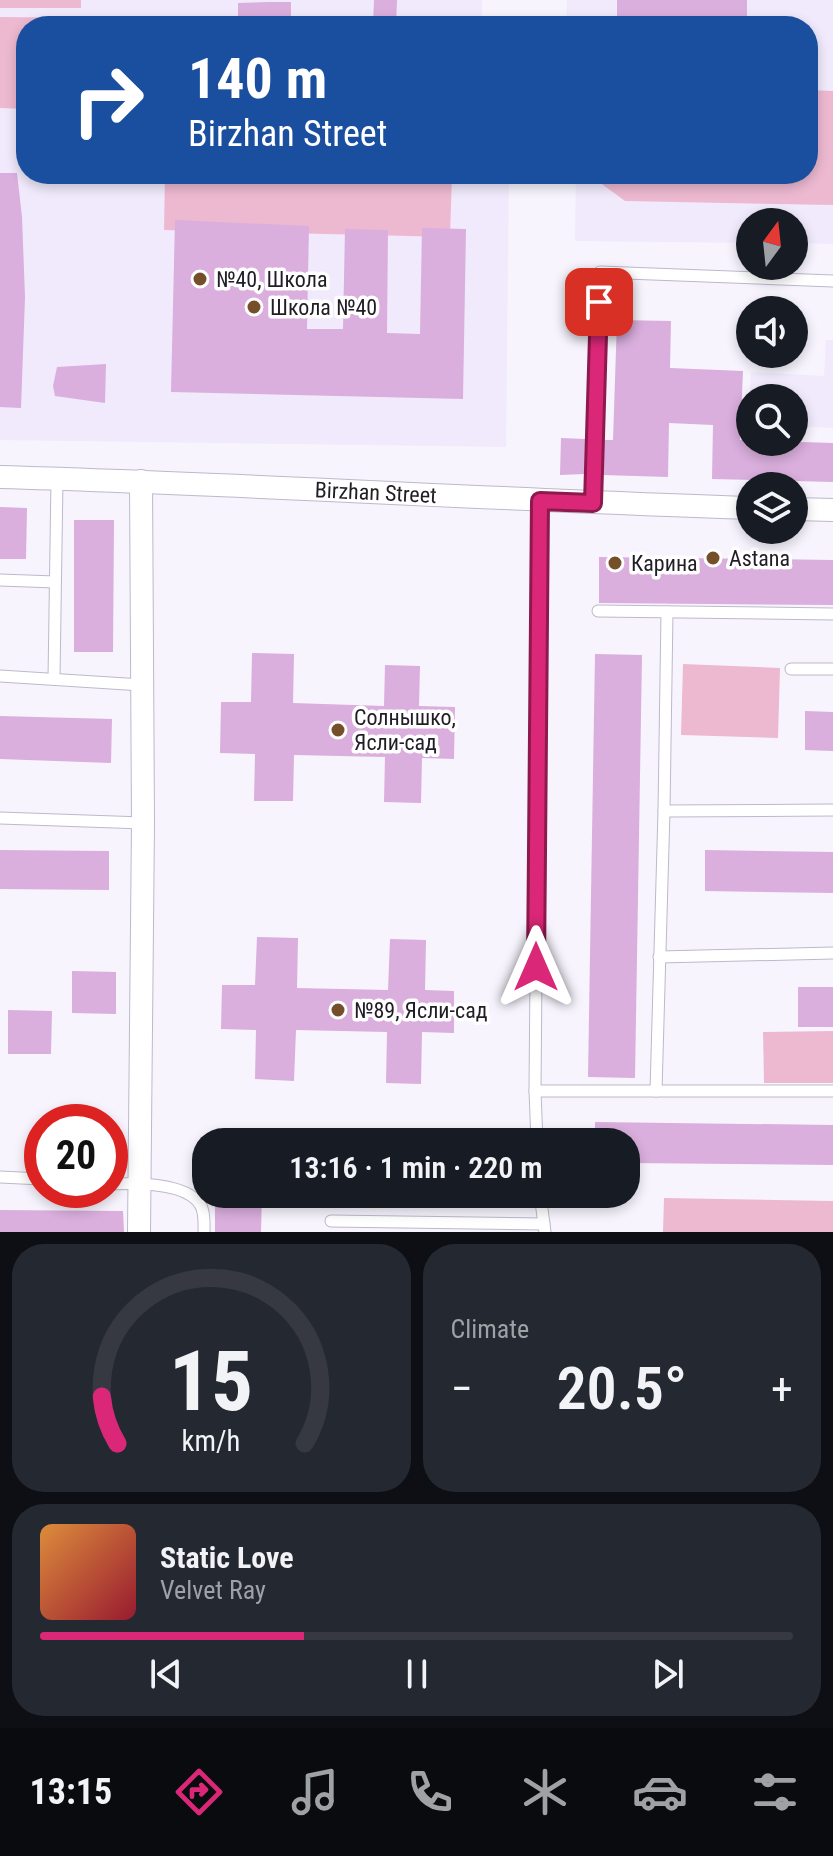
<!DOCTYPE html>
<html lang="en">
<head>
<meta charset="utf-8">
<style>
	:root { --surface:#171b24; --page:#242831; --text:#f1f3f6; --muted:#9ea1a6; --line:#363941; --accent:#db2777 }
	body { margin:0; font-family:"Roboto Condensed",sans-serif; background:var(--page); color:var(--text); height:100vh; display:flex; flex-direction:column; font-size:30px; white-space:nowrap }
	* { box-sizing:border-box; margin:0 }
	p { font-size:26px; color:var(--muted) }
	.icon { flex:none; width:44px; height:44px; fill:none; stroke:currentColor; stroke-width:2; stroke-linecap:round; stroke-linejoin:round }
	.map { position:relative; height:1232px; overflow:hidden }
	.details { display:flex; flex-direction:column; gap:12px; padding:12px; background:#0d0f14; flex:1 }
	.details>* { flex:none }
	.hud { position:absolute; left:16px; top:16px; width:802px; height:168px; border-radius:32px; box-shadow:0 4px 12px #0003; background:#1a4fa0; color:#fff; overflow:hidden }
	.needle { width:52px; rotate:15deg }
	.controls { position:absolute; left:736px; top:208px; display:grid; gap:16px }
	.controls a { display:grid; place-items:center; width:72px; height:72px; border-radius:50%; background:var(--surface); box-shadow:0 4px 12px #0003; font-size:40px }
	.speed { position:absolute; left:24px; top:1104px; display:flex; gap:16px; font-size:40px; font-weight:700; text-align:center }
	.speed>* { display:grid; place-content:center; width:104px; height:104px; border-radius:50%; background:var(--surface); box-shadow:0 4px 12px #0003; line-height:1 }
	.speed .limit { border:12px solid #d22; background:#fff; color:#111 }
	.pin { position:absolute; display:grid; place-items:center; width:68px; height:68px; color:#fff; margin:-34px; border-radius:16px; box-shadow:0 4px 12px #0006 }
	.me { position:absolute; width:88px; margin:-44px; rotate:0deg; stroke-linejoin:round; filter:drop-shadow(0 0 6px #0008) }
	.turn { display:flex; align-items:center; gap:28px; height:168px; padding:0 40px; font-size:36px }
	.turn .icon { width:104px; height:104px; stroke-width:2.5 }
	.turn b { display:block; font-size:56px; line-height:68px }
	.big { font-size:60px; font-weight:600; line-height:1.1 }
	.details .card { flex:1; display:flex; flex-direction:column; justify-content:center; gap:12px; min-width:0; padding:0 28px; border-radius:32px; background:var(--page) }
	.details .dial { align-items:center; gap:0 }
	.dial svg { height:208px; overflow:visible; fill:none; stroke:var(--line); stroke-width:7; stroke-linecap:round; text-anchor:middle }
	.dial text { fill:var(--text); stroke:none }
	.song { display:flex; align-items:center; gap:24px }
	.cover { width:96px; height:96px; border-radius:12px; background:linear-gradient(135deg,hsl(30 70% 55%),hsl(350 70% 35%)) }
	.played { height:8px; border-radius:4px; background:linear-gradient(90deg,var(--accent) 35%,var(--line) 35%) }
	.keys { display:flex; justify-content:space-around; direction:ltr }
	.heat { display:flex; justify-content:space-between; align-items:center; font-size:44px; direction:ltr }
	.details .tiles { flex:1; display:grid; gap:12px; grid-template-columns:1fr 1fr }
	.card:last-child { grid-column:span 2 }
	.trip { position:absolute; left:192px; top:1128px; width:448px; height:80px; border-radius:32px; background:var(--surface); box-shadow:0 4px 12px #0003; font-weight:600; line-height:80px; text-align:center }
	.tab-bar { display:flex; height:128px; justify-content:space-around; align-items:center; background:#090b0e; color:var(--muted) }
	.tab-bar .icon { width:56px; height:56px }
	.tab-bar .active { color:var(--accent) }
	.tab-bar b { font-size:36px; color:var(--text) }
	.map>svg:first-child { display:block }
	.built { fill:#f0eafc }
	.green { fill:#edb9d1 }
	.building { fill:#daaedd }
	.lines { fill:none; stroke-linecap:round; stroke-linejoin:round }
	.lane-casing { stroke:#beb8cc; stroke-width:13 }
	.street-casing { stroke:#beb8cc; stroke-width:24 }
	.lane { stroke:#fff; stroke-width:11 }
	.street { stroke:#fff; stroke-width:22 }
	.route-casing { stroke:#8e194d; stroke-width:20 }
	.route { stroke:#db2777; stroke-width:14 }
	.poi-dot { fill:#744f2a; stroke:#fff; stroke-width:3 }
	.labels { text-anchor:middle; stroke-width:7; stroke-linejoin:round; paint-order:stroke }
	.poi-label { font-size:22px; fill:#201d25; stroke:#fff; text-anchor:start }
	.street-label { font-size:22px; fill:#201d25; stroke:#fff }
</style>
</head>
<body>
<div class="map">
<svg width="833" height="1232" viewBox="0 0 833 1232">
	<rect width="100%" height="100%" fill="#f7f4fd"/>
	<g class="built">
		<path d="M0 0H482V26H26V174H509L506 447 0 440Z"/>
		<path d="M567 0H833V244L794 243V222H750V243L575 241 576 174H808V26H566Z"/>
		<path d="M826 340H833V428L794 426V398H750L748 423 751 372 824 376Z"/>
	</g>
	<g class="green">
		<rect x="0" y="0" width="81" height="8"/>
		<path d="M0 17 98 18V26H26V109L0 108Z"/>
		<path d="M808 90 833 91V205L625 201 595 179 594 174H808Z"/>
		<path d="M165 174H452L450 237 164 230Z"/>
		<path d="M683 664 780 668 778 738 681 735Z"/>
		<path d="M833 1031V1083H764L763 1032Z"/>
		<path d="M664 1198 833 1201V1232H663Z"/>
	</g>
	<g class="building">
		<path d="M374 0H397L396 26H373Z"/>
		<rect x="617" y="0" width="130" height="26"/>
		<path d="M269 2H291V26H238V3Z"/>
		<path d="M0 173H17L22 217 25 297 21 408 0 407Z"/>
		<path d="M175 220 309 226 307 329H343L345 229 388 230 387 333 420 334 422 228 466 229 463 399 171 392Z"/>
		<path d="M617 320 671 321 670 368 743 371 740 440 833 443V482L712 479 713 425 669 423 668 477 602 475 603 440H613Z"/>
		<path d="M106 364 105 403 55 396 53 386 57 367Z"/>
		<path d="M561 438 586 439 585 474 560 475Z"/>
		<path d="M0 507 27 508 26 559H0Z"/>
		<path d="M74 520H114L113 652H74Z"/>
		<path d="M599 557 833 560V605L599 603Z"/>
		<path d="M252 653 294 654 293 703 384 706 385 665 420 666 419 706 455 707 454 759 422 758 421 803 384 802 385 757 294 755 293 801H254L255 754 220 753 221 702H251Z"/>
		<path d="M595 654 642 655 635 1078 588 1077Z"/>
		<path d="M805 711 833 712V751L805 750Z"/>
		<path d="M0 716 112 719 111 763 0 759Z"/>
		<path d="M0 850 109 851V890L0 889Z"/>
		<path d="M705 850 833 852V893L705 891Z"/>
		<path d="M257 937 298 938 297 988 388 990 390 939 426 940 425 990 454 991V1033L422 1032 421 1084 386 1083 387 1032 296 1030 294 1081 255 1079 256 1030 221 1029 222 985H255Z"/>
		<path d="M72 971 116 972V1014L72 1013Z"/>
		<rect x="798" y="987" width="35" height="40"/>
		<path d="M8 1010 52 1011 51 1054H8Z"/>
		<path d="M595 1122 833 1125V1165L626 1163V1142H595Z"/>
		<path d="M215 1194H262L261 1232H215Z"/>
		<path d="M0 1210 123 1211 124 1232H0Z"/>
	</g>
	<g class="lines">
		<g class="lane-casing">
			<g id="lane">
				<path d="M593 503 600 272 833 281"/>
				<path d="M0 580 55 582"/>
				<path d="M598 611 833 614"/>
				<path d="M791 669H833"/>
				<path d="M0 676 142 685"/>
				<path d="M54 679 57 479"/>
				<path d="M664 811 833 810"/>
				<path d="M0 818 143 823"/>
				<path d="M659 957 833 953"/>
				<path d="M535 1091H833"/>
				<path d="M656 1091 664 811 667 612"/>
				<path d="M537 1142 535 1091 540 501"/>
				<path d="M0 1177 42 1179"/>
				<path d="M110 1184C134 1183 188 1182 201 1206 205 1214 204 1223 204 1232"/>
				<path d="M540 1194 545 1232"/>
				<path d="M331 1221 544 1224"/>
			</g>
		</g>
		<g class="street-casing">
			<g id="street">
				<path id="s1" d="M0 477C250 484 500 500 750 508"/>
				<path d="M794 509 833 510"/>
				<path d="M139 1232 143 823 141 481"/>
			</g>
		</g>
		<use href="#lane" class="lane"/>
		<use href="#street" class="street"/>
	</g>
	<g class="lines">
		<g class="route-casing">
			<path id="route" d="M536 967 540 501 593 503 599 302"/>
		</g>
		<use href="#route" class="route"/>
	</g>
	<g class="poi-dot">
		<circle cx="200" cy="279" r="8"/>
		<circle cx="254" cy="307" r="8"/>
		<circle cx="713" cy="558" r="8"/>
		<circle cx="615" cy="563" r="8"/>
		<circle cx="338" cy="730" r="8"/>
		<circle cx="338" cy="1010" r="8"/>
	</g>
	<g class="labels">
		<g class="poi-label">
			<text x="216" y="287">№40, Школа</text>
			<text x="270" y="315">Школа №40</text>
			<text x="729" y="566">Astana</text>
			<text x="631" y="571">Карина</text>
			<text x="354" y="725">Солнышко,<tspan x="354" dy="25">Ясли-сад</tspan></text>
			<text x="354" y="1018">№89, Ясли-сад</text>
		</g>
		<g class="street-label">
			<text dy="8" stroke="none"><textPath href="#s1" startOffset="376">Birzhan Street</textPath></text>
		</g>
	</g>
</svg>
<div class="controls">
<a><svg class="needle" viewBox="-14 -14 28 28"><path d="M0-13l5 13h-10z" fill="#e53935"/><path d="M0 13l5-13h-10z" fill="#9ea1a6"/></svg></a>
<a><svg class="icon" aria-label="sound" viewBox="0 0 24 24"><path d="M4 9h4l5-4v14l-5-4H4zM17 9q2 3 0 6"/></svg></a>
<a><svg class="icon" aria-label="search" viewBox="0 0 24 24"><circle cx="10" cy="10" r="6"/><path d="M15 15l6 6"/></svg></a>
<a><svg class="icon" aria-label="layers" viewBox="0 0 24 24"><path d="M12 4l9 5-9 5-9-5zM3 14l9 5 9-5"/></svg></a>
</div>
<div class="speed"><div class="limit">20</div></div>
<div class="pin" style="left:599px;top:302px;background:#d93025"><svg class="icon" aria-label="arrive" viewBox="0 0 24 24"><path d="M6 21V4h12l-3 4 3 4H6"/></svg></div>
<svg class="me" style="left:536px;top:967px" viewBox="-20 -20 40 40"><path d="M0-17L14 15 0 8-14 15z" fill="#db2777" stroke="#fff" stroke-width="4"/></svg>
<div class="trip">13:16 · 1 min · 220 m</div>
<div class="hud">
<div class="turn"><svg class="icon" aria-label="right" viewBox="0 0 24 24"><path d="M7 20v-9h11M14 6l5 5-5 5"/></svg><div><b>140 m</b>Birzhan Street</div></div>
</div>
</div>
<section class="details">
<div class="tiles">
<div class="card dial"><svg viewBox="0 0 100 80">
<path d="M14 69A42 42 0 1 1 86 69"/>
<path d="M14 69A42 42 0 0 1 8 51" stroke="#db2777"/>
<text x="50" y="56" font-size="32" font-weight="700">15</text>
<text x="50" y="72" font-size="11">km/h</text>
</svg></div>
<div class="card"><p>Climate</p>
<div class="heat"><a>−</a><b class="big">20.5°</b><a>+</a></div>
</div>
<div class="card">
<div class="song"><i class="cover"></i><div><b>Static Love</b><p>Velvet Ray</p></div></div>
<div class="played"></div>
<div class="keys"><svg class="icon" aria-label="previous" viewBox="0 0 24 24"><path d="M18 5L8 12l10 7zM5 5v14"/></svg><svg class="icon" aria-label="pause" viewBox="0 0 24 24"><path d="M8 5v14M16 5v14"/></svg><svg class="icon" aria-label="next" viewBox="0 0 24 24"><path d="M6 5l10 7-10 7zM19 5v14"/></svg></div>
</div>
</div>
</section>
<nav class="tab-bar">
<b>13:15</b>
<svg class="icon active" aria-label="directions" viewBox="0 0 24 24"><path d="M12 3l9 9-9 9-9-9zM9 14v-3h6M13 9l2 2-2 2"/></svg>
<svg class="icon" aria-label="music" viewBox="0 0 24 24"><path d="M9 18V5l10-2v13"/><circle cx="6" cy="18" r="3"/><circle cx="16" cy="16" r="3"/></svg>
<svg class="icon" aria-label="phone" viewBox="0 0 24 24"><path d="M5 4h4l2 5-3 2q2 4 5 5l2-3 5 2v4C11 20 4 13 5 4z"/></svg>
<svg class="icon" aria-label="climate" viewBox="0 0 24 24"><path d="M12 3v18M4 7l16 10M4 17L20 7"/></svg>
<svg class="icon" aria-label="car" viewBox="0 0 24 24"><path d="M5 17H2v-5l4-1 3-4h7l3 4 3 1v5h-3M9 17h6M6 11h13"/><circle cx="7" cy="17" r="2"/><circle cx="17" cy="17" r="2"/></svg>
<svg class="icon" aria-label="filters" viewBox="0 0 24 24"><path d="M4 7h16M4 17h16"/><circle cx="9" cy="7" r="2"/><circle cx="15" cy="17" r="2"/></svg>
</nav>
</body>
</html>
